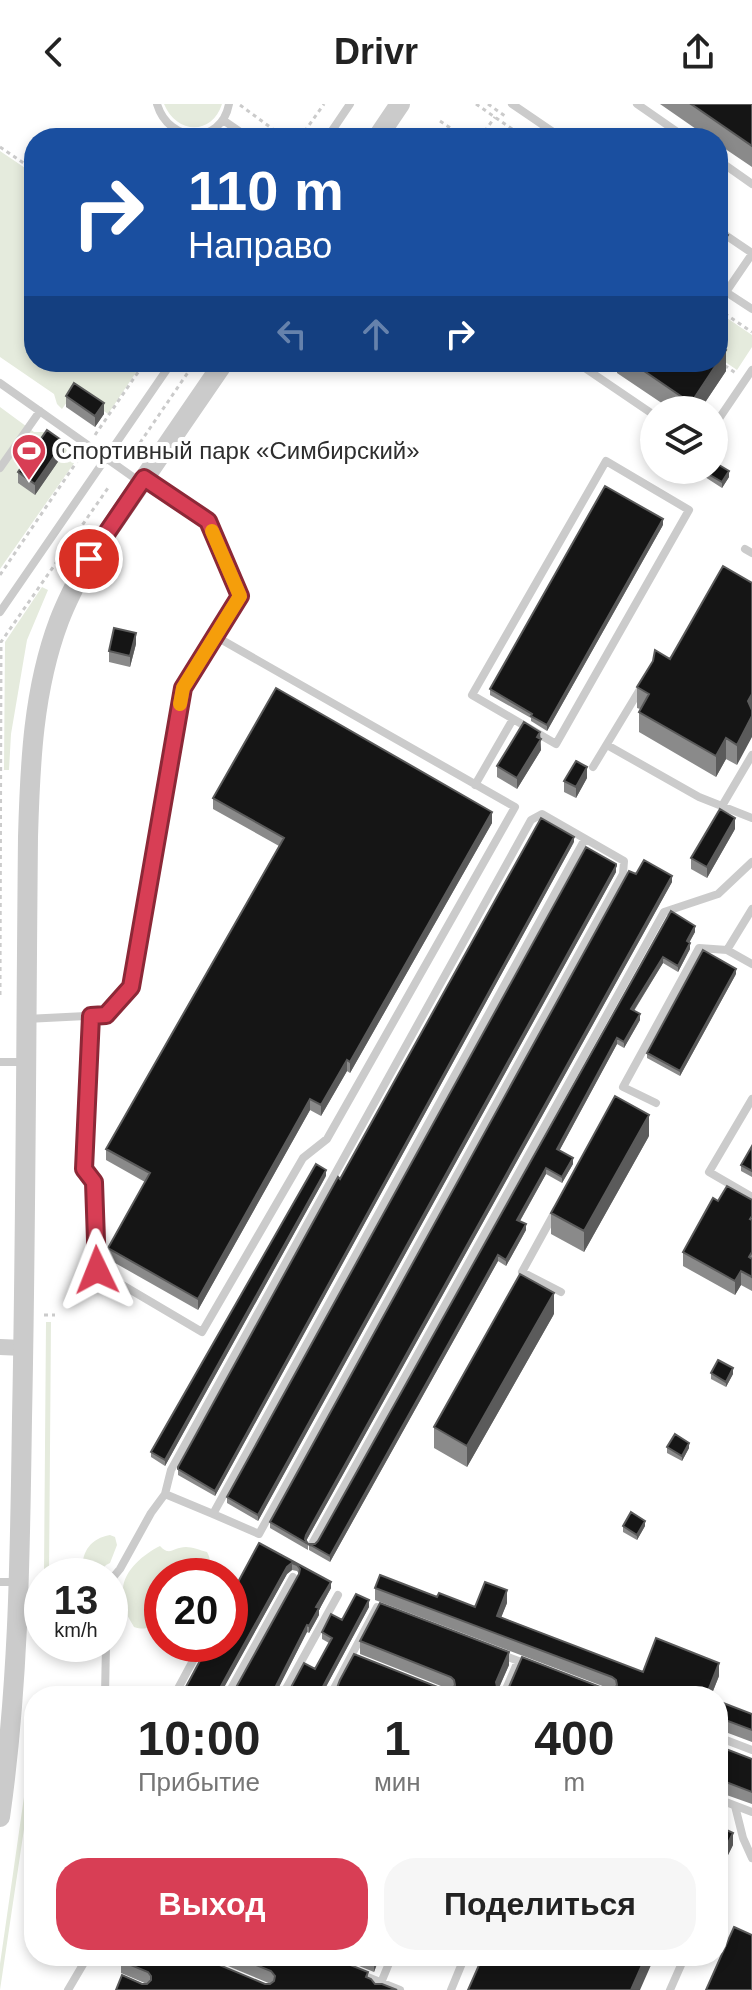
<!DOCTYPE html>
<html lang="ru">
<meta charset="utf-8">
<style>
:root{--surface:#fff;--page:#f6f6f6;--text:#222;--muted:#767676;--accent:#d83e55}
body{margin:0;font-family:Helvetica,sans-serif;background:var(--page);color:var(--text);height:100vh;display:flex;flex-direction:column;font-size:30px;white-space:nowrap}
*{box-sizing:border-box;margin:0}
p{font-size:26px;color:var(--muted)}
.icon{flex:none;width:44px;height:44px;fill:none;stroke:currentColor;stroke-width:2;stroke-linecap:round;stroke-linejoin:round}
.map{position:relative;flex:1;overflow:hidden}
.details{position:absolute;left:24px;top:1582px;width:704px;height:280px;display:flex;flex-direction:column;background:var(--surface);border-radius:32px;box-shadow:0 4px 12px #0003}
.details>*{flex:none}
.top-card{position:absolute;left:24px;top:24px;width:704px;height:244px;border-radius:32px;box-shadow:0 4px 12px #0003;background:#1a4fa0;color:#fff;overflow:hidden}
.fabs{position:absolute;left:640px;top:292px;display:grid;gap:16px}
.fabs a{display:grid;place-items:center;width:88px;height:88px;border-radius:50%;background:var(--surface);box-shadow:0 4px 12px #0003;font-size:40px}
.speed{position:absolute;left:24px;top:1454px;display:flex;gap:16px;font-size:40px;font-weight:700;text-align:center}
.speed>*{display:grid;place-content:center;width:104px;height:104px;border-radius:50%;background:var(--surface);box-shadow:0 4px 12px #0003;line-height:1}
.speed small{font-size:20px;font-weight:400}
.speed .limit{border:12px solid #d22;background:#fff;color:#111}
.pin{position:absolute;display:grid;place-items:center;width:68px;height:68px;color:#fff;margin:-34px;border:4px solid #fff;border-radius:50%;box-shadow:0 2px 8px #0007}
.me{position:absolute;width:88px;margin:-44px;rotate:358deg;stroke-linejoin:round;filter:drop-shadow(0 0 6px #0008)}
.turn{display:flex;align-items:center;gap:28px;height:168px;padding:0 32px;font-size:36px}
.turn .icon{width:104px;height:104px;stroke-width:2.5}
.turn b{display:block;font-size:56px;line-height:68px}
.lanes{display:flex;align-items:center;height:76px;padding:0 32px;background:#0003;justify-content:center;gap:40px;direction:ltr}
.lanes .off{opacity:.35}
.eta{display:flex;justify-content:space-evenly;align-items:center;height:136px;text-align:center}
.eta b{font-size:48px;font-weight:700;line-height:56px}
.button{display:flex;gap:16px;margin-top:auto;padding:16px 32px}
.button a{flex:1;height:92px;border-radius:32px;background:var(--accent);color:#fff;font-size:32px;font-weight:700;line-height:92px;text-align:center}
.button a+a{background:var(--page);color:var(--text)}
header{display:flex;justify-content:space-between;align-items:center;height:104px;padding:0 32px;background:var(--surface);font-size:36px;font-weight:700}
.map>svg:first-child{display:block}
</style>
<header><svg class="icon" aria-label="back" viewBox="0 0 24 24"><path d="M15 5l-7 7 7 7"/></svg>Drivr<svg class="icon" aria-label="share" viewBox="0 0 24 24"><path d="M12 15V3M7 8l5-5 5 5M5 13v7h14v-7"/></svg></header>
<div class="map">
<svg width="752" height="1886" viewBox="0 0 752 1886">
<rect width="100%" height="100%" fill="#fff"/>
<path fill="#e5ebdd" d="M164 0H222C212 32 176 30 164 0Z
M0 47 34 70V258H143L108 310 75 287 62 305 57 300 54 290 0 253Z
M718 208 752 231V243L737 266 718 253V230L726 219 718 214Z
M0 303 34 328H45L79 352 0 465Z
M42 483 48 486 27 536 11 630 9 666H4L5 538Z
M46 1218H51L49 1472H44V1468Z
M110 1431 115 1433 117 1441 110 1459 106 1461 97 1472H83C80 1451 88 1435 110 1431Z
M160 1442C170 1453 173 1443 186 1443 192 1443 200 1446 207 1448 212 1456 209 1463 207 1472H162V1494L157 1498C154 1513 155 1530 134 1523L123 1504C126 1495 122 1493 123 1485 124 1466 144 1450 160 1442Z
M34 1610V1658L0 1886V1860L24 1693Z"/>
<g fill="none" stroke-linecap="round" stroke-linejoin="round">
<path stroke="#cbcbcb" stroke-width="3" stroke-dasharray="4 4" stroke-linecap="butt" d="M476 0 525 34
M488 0 505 12
M240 1 285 34
M440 17 465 34
M148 34 154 25
M300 34 324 0
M480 34 495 13
M0 43 34 66
M718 205 752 228
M718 257 737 270
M95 331 145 258
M131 352 195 258
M0 471 82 350
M0 891 1 538 108 384
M44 1211H55"/>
<path stroke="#cbcbcb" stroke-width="8" d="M157 0C169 40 221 42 229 0
M512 0 562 34
M637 0 686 34
M223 16 249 34
M327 34 350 0
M718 56 752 80
M718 126 752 149
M752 150 726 188 752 205
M576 258 654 311
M0 279 140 378
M714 322 752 266
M606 357 689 406 556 640 472 591Z
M0 364 40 307
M745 445 752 449
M0 508 172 258
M607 641 699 693 752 714
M593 663 642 582
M475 681 513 615
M722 702 752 651
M727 846 752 860
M91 912 84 1065 94 1078 97 1166 202 1228 303 1054 327 1035 515 703 215 532
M26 915 106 911 131 883 183 584 240 492 208 417 145 375
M0 958H25
M752 995 709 1068 752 1093
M656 999 623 983 699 844 727 846 752 805
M556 1106 522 1168 561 1188
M165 1390 213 1410 585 735
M312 1440 664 808 718 790 752 758
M110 1477 120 1465 151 1409 165 1390 171 1366 531 716 542 710 624 757 623 770 259 1430 213 1410
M0 1478H18
M19 1507 42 1506
M500 1550 529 1561
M105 1592 106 1540
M174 1592 202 1540
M227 1592 293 1473
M282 1592 338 1491
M330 1592 377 1503 387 1507
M503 1592 518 1557
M718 1633 752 1646
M718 1695 752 1708
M735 1702 743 1734 752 1754
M360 1870 400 1886
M68 1886 88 1852
M378 1886 392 1852
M451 1886 465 1852
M670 1886 685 1852"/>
<path stroke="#cbcbcb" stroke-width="16" d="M0 1243 24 1244"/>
<path stroke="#cbcbcb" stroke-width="20" d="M377 34 400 0
M0 1713C19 1580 20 1447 22 1314 26 1120 26 927 28 733 30 661 33 586 59 517 67 496 78 475 89 455L224 258"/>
</g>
<path fill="#8a8a8a" d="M660 0H752V63L718 40V34H709Z
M718 241 726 267 700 306H672L617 269V258H718Z
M66 292 104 310 95 323 66 303Z
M64 349 35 391 18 379V368Z
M705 368 729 373 722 384 705 373Z
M663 421 547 627 531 617V614L490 591V585Z
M752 479 737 661 726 655 716 673 639 628V608L640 605 637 604V583Z
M136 540 130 563 109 558V547Z
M540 628 541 646 517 685 497 673V662Z
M587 674 576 694 564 688V677Z
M213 694 492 719 350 969 347 967 321 1012 310 1006 198 1206 108 1155V1144L145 1078 106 1056V1045L279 742 213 705Z
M735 725 707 774 691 765V754Z
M574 738 215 1392 178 1371V1365L340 1075Z
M616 760V768L258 1417 227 1399V1393Z
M636 770 672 778 306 1437 308 1440V1446L270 1424V1418Z
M671 807 695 828 689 838 690 845 678 868 663 859 634 907 640 916 624 944 617 940 559 1047 573 1060 562 1079 546 1070 520 1117 526 1126 506 1162 498 1157 330 1458 309 1446V1440H315L318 1437Z
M736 870 680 972 647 954V949Z
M649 1032 584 1148 551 1130V1109Z
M752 1042V1073L741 1067V1061Z
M326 1072 165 1362 151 1353V1348Z
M752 1096V1187L741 1181 735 1191 683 1162V1148L718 1097Z
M554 1210 467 1363 434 1344V1323Z
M711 1269 733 1270 726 1283 711 1275Z
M667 1343 689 1344 682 1357 667 1349Z
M623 1422H645L637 1436 623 1428Z
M259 1439 331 1478V1484L319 1506V1511L309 1529 307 1528 276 1588 279 1592H285L288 1589 304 1559 315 1565 329 1539 322 1535V1528L331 1510 342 1516 356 1490 369 1496V1503L321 1592H228L233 1589 299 1470 297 1467 292 1466 287 1470 221 1588 223 1591 227 1592H181L209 1540H230V1493Z
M375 1484 437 1493 475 1503 507 1499 501 1513 643 1568 719 1572 711 1592H334L451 1586 360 1550V1537L509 1561 499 1584 501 1586H613L375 1496Z
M718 1597 752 1610V1638L720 1626 718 1627Z
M718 1642 752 1655V1700L718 1688Z
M718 1722 733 1741 726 1755 718 1752Z
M123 1852H198L265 1880H271L204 1852H328L368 1868V1874L371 1875 375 1880H382L397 1886H116L122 1871 142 1880H147L121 1869V1857Z
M334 1852H380L374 1868Z"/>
<path fill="#5b5b5b" d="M728 131V151L718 165V145Z
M725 198V219L718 228V208Z
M726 246V267L700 306H691V299Z
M104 299V310L95 323V312Z
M64 338V349L35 391V380Z
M729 367V373L722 384V378Z
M663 415V421L547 627V621Z
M136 529V540L130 563V552Z
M752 590V610L748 597Z
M752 612V633L737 661V641Z
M540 628 541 646 517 685V674Z
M726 634V655L716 673V652Z
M587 663V674L576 694V683Z
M492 708V719L350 969V958Z
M735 714V725L707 774V763Z
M574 733V738L215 1392V1387Z
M616 762V768L258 1417V1411Z
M672 772V778L306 1437 305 1441 306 1431Z
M695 822V828L687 843V837Z
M690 839V845L678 868V862Z
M663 853V859L631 911V905Z
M736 865V870L680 972V967Z
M640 910V916L624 944V938Z
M617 934V940L557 1051V1045Z
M347 956V967L321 1012V1001Z
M310 995V1006L198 1206V1195Z
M649 1011V1032L584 1148V1127Z
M573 1054V1060L562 1079V1073Z
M546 1064V1070L517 1122V1116Z
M326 1066V1072L165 1362V1356Z
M526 1120V1126L506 1162V1156Z
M498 1151V1157L330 1458V1452Z
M741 1167V1181L735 1191V1177Z
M554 1189V1210L467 1363V1342Z
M733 1264V1270L726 1283V1278Z
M689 1339V1344L682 1357V1352Z
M645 1417V1422L637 1436V1431Z
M292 1459V1466L287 1470 221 1589V1582L287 1463Z
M331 1478V1484L319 1506V1511L309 1529V1522L316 1503Z
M507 1486V1499L497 1524V1512Z
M369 1496V1503L321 1592H318Z
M307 1521V1528L276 1589V1582Z
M509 1548V1561L496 1590V1578Z
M719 1559V1572L711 1592H706Z
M733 1729V1741L726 1755V1743Z
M375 1852H380L374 1868V1855Z
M646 1852H655L640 1886H631Z"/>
<path fill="#151515" stroke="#5b5b5b" stroke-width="2" d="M691 0H752V42Z
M718 124 728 131 718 145Z
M718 194 725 198 718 208Z
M718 241 726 246 691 299 631 258H718Z
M74 279 104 299 95 312 66 292Z
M47 326 64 338 35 380 18 368Z
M714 358 729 367 722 378 705 368 706 366H714Z
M605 382 663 415 547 621 531 612 532 610 490 585Z
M723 462 752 479V590L748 597 752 606V612L737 641 726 634 716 652 639 608 649 590 637 583 653 557 655 546 670 555Z
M114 524 136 529 130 552 109 547Z
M276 584 492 708 350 958 347 956 321 1001 310 995 198 1195 108 1144 150 1069 106 1045 284 734 213 694Z
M524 618 540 628 537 633 541 635 517 674 497 662Z
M576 657 587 663 576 683 564 677Z
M720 705 735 714 707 763 691 754Z
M541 714 574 733 215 1387 178 1365V1363L338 1073 340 1075Z
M586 743 616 760V762L258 1411 227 1393Z
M644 756 672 772 306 1431 305 1435 308 1440 270 1418 629 767 636 770Z
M671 807 695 822 687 837 690 839 678 862 663 853 631 905 640 910 624 938 617 934 557 1045 573 1054 562 1073 546 1064 517 1116 526 1120 506 1156 498 1151 330 1452 309 1440H315L318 1437Z
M703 846 736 865 680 967 647 949Z
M615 992 649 1011 584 1127 551 1109Z
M752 1042V1067L741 1061Z
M316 1060 326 1066 165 1356 151 1348Z
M727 1082 752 1096V1112L750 1115 752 1116V1148L749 1153 752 1155V1173L741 1167 735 1177 683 1148 713 1094 718 1097Z
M520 1170 554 1189 467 1342 434 1323Z
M718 1256 733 1264 726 1278 711 1269Z
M675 1330 689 1339 682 1352 667 1343Z
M631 1408 645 1417 637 1431 623 1422Z
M259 1439 331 1478 316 1503 319 1504 309 1522 307 1521 276 1582V1588L279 1592H285L288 1589 304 1559 315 1565 332 1534 322 1528 331 1510 342 1516 356 1490 369 1496 318 1592H228L233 1589 299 1470 300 1465 297 1461 292 1459 287 1463 221 1582 220 1586 223 1591 227 1592H181L209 1540H230V1493Z
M380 1471 437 1493 439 1489 475 1503 485 1478 507 1486 497 1512 643 1568 656 1534 719 1559 706 1592H655L646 1589 644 1592H334L340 1576 354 1550 445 1586 452 1585 455 1581 454 1576 451 1573 360 1537 380 1499 509 1548 496 1578 497 1583 501 1586H505L509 1583 522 1553 608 1586 614 1585 617 1581 616 1576 612 1573 375 1484Z
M718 1597 752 1610V1626L720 1614H718Z
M718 1642 752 1655V1688L718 1675Z
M718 1722 733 1729 726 1743 718 1739Z
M734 1823 752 1831V1886H706Z
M123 1852H198L265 1880H270L274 1877 275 1872 271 1867 234 1852H328L368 1868 366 1873 371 1875 375 1880H382L397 1886H116L122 1871 142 1880H147L151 1876V1872L148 1868 121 1857Z
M483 1852H646L631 1886H468Z"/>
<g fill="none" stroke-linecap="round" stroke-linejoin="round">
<defs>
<path id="route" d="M89 455 144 374 208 417 240 492 183 584 131 883 106 911 91 912 84 1065 94 1078 97 1166"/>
</defs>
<use href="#route" stroke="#8c2837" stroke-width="20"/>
<use href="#route" stroke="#d83e55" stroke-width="14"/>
<path stroke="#f59e0b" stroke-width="14" d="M180 600 183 584 240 492 212 427"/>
</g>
<defs>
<symbol id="stadium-pin" viewBox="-11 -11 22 30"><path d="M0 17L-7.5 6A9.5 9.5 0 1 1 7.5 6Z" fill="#d83e55" stroke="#fff"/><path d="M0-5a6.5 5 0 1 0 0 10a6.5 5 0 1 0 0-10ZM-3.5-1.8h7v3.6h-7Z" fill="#fff"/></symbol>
</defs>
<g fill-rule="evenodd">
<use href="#stadium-pin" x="9" y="327" width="40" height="54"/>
</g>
<g text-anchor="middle" stroke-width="8" stroke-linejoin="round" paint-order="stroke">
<g font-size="24" fill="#2e2e2e" stroke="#fff" text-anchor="start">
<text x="55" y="355">Спортивный парк «Симбирский»</text>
</g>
</g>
</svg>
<div class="fabs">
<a><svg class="icon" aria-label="layers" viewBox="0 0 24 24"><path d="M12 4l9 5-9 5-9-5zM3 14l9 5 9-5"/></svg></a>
</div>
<div class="speed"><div>13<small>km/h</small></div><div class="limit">20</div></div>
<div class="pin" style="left:89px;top:455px;background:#d93025"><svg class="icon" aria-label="arrive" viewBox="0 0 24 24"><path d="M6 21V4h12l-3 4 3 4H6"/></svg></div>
<svg class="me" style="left:97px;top:1166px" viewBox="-20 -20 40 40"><path d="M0-17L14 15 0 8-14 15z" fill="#d83e55" stroke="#fff" stroke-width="4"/></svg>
<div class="top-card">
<div class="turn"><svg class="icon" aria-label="right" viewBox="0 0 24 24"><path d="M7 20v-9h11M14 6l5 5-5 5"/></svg><div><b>110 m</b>Направо</div></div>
<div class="lanes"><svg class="icon off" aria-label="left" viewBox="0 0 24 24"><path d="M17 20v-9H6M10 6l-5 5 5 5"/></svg><svg class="icon off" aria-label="ahead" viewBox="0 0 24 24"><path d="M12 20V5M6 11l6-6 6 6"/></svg><svg class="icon" aria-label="right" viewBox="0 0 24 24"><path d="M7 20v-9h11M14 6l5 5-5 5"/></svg></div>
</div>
<section class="details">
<div class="eta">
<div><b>10:00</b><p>Прибытие</p></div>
<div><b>1</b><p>мин</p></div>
<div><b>400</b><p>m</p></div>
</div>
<div class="button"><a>Выход</a><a>Поделиться</a></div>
</section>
</div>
